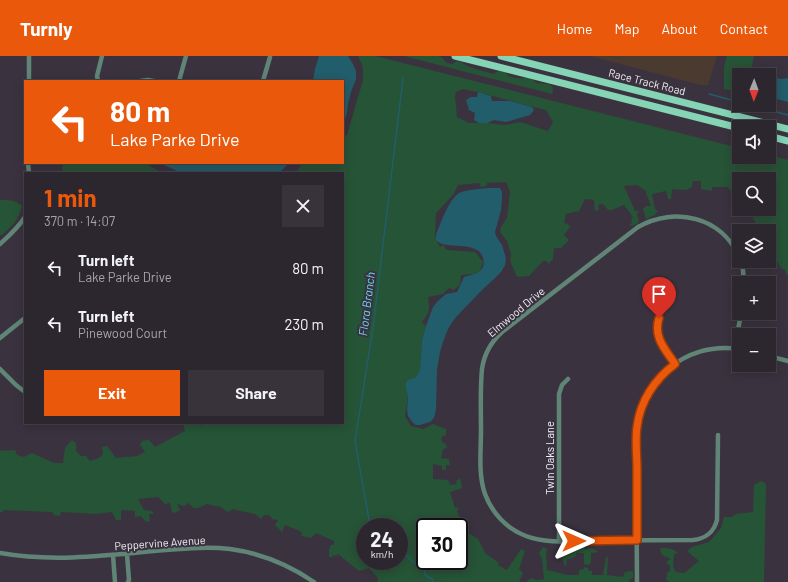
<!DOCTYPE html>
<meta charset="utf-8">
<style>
:root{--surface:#2c262f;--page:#38323b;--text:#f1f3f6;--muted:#a6a5aa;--line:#48434b;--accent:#ea580c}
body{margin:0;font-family:Barlow,sans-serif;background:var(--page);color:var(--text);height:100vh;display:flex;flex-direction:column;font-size:15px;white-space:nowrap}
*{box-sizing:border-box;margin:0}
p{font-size:13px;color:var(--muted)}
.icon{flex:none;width:22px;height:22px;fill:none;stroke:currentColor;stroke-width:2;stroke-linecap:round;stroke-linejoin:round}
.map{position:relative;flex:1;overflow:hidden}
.panel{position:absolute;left:24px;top:116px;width:320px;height:252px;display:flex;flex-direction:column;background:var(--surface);border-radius:0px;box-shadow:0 2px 10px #0003,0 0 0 1px var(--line)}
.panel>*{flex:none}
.hud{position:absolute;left:24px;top:24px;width:320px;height:84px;border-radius:0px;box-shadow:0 2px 10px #0003,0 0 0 1px var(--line);background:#ea580c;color:#fff;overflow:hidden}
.needle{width:26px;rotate:181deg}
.tools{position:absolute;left:732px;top:12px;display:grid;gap:8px}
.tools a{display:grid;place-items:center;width:44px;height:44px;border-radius:0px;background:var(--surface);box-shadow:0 2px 10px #0003,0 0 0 1px var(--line);font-size:20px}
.speed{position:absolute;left:356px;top:462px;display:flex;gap:8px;font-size:20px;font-weight:700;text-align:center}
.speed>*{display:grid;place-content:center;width:52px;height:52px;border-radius:50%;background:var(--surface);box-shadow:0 2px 10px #0003,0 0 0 1px var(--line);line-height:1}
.speed small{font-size:10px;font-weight:400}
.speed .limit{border:2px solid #111;border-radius:6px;background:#fff;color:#111}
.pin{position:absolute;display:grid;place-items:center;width:34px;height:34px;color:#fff;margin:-41px -17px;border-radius:50% 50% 50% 0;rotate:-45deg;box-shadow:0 0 4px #0007}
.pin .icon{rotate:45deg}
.me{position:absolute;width:44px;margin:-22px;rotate:90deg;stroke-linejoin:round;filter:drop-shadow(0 0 3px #0008)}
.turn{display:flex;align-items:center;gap:14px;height:84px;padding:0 20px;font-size:18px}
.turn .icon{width:52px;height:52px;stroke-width:2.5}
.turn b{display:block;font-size:28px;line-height:34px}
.round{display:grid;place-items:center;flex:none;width:42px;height:42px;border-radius:0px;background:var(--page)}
.head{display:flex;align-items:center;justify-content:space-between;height:68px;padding:0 20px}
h1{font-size:24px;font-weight:700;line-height:30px;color:var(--accent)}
.primary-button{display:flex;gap:8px;margin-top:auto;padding:8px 20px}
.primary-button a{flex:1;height:46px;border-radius:0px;background:var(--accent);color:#fff;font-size:16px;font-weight:700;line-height:46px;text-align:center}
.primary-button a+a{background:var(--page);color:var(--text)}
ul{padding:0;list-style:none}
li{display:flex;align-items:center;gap:12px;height:56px;padding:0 20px}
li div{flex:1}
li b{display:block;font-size:15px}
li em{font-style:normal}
header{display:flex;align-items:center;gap:24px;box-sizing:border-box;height:56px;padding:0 20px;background:var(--accent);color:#fff}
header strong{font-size:19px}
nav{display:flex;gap:22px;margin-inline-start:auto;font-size:14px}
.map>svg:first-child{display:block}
</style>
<header>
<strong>Turnly</strong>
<nav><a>Home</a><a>Map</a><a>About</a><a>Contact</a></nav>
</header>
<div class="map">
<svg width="788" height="526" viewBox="0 0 788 526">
<rect width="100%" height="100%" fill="#3a333f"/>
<path fill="#4a3a2f" d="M590 0H717L708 29H700Z"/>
<path fill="#265436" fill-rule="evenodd" d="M358 0H375L739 92V101H769V99L788 104V220L785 214 781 212 769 190V175H760L752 160 753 153H769V123H739V137H732L728 131H712V135L701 133V125H693L692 131 686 134 672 133 671 143H668L666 135 652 138 655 153 658 155 655 159 646 163 643 153 646 150H651L646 137V135L637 129 624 130 635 155H639L637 159 639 165 637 168 631 170 630 168 632 167 631 163 633 161 624 149 612 154H608L603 148 598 149 599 154 595 155 594 144 585 143 579 155 566 158 564 167 568 168 570 171 564 179 569 184 561 192H554L553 203 548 208 547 205H543L529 220 517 221 510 205 511 198 507 185 500 176 501 171 507 162 510 136 506 126 487 127 486 130 481 131 479 127 458 129 453 139 436 157 435 180 436 184 440 191 443 189 447 194 475 196 483 206 480 215 474 218 461 219 460 228 454 234 449 232 443 238 428 241C430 255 430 255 422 266L426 270 422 284 420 314 415 322 411 324 406 333 408 341 405 360 411 370 423 373 433 368 446 373V379L441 381 442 386 446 388 447 392 443 393 441 402 449 403 450 409H446V414H442V410L433 408V423L448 424 450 429 457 428 456 425 460 422 462 432 450 436 455 452 459 451 457 455 460 462 452 469V471H425V505H459V473L463 478 467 476 478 483 485 497 499 507 498 509 507 514 521 493 525 495 519 513 523 517 519 526H377L378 522 369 512 359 515 338 498 336 500 334 499 332 501H329V494L331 489H334V485L316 477 311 482 301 480 302 476 285 469 282 476 275 469 278 464 272 463 269 459H264L261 463 255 458 232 453 229 456 226 455 221 451 207 448 198 452H193L189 447 184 450 177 448 180 454 175 457 172 456 170 447 165 448 158 441 138 443 144 454 152 455 154 458H149L150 465 146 466 141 460 135 461V455L121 454V464H116L112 456 96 458 61 456 60 460 54 459 52 456 4 454 2 456H0V395L15 394 17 399 24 401 32 397 54 407H63L65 392 72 384 76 387V395L81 400H86L90 405 99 402 103 398 102 391 107 390 116 402 137 400 145 396 140 389 142 385 149 384 155 391 185 375 183 367H197L200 370 207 367H343V117H295L303 107H343V80L347 79 363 24V11ZM463 33C491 38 518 48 546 54L553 66 548 75 520 66 505 69 487 67H469L457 61 455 41 456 36ZM365 471H399V505H365Z
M404 0H439L441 1 447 7 452 8 457 5 463 7 467 10 493 18 499 15 505 16 508 20C512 21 518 23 522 22 528 22 532 21 536 27L548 28 552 30 553 35 552 38Z
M727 0H754L750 19H739V36L724 33V11Z
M63 107H144L163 117H59L62 115Z
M0 144C8 144 16 144 22 150 18 165 13 169 2 179H0Z
M761 425 766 428 764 526H670L666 524 667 517 670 515V510L667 508V505L671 503 662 499 660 492C668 492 672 492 678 497L674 498 673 511 676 516 684 517 699 505 687 495 692 491 709 486 721 472 724 461H732L736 458 753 456 754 429Z
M568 489 570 493H576L578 490H584L585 494 590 492 596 494 598 496 591 497V506L589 509 584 508V497H577L576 500 570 503H567L566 510H565L562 501H560L559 499 563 493V491Z
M543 491 547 493 546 497 547 514 568 519H579V514L584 513V511L588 512 589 515H592V519H603L606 501H608L607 519 623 521 625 516 633 515V522L629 524 630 526H526L531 522 537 524 544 523 542 503 539 497Z"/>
<path fill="#225d6b" d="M319 0H348L353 8 356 15V23L351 36 348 48 347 57 343 69V25H313L315 13Z
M769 20 781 23 788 22V46L769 41Z
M478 36 491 40 492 45H510L532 51 534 54 530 59 506 66 494 64 487 67H479L474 64 475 57 469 54 466 44 471 41H477Z
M160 107H289L279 117H181Z
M489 132H500L502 136V143L501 154 495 176 496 180 502 189 505 199 506 203 505 209 501 216 494 223 483 233 456 261 449 271 444 283 440 296 437 314 436 352 435 359 433 363 430 366 420 369H416L413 367 408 360 407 354 408 341 406 333V327L408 324 415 322 420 314 422 284 426 270 433 251 437 246 446 238 457 236 464 221C470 219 477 218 481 214 484 211 484 207 483 202 479 184 446 194 437 185 436 184 435 182 436 180 436 177 438 174 439 171 443 161 450 143 459 137 468 133 480 133 489 132Z"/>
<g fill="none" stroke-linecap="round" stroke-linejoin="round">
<path stroke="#225d6b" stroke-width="1.5" d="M709 38 739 46
M751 49 788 59
M377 471 369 464 355 385 373 272 403 22
M399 492 413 506 424 510 425 519 432 523 433 526"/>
<path stroke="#608576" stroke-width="4.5" d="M29 25V0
M98 25 97 20 102 0
M140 25 148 24 154 25
M179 25 186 0
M263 25 270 1
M28 107 29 117
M0 188C10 179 18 172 25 161
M741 205 743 214 744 227
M659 262C653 281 665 293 675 308
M0 282 25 262
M735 292 741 257
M769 300 788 305
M0 313 16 329 25 336
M718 379 717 464C714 476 705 483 693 484 660 484 628 484 595 485 574 485 546 488 526 480 507 473 492 457 485 438 478 418 481 395 481 374 481 354 480 333 482 313 484 299 491 286 502 276L638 171C675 150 722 161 739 201
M559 485V338L562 329 568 323
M0 497C51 506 103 500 154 495 180 493 205 490 230 493 260 497 289 509 314 526
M127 498 129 524 128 526
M113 499 115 526
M637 526 636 381C640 326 683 285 739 293"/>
<path stroke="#84d4b5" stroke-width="7" d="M455 0 739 72
M501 0 788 73
M769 80 788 85"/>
</g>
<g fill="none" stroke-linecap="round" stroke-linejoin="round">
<defs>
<path id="route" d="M574 485 637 484C637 461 637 437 637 414 637 400 635 385 637 371 640 345 655 323 675 308 665 293 653 281 659 262"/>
</defs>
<use href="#route" stroke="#983908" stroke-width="10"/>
<use href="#route" stroke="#ea580c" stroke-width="7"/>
</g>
<g text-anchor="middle" stroke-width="4" stroke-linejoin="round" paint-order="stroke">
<g font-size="11" fill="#f2eef6" stroke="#3a333f">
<text transform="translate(647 26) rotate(14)" y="4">Race Track Road</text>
<text transform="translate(516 256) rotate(-40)" y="4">Elmwood Drive</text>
<text transform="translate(550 402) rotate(-90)" y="4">Twin Oaks Lane</text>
<text transform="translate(160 487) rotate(-4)" y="4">Peppervine Avenue</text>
</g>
<g font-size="12" font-style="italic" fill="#69d9f6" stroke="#3a333f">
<text transform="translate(367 248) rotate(-83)" y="4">Flora Branch</text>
</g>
</g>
</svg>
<div class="tools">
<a><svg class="needle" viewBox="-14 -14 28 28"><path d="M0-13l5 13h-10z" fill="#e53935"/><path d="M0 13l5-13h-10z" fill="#a6a5aa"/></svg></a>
<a><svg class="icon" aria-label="sound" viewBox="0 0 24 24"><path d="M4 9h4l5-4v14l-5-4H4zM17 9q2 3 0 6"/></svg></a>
<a><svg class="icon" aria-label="search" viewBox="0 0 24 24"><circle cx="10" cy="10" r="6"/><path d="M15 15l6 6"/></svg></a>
<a><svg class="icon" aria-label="layers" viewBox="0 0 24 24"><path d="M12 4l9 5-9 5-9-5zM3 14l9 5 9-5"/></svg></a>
<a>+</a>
<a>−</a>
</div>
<div class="speed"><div>24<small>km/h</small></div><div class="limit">30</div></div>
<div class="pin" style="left:659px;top:262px;background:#d93025"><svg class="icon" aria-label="arrive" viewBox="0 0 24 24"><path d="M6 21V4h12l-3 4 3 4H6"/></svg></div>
<svg class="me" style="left:574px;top:485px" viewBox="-20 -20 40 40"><path d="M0-17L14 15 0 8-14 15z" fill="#ea580c" stroke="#fff" stroke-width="4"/></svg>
<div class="hud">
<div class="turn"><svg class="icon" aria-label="left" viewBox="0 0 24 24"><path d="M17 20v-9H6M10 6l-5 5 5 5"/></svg><div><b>80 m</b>Lake Parke Drive</div></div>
</div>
<section class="panel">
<div class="head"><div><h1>1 min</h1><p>370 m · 14:07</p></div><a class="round"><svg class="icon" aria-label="close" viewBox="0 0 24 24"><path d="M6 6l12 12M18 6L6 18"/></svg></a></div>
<ul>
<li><svg class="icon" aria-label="left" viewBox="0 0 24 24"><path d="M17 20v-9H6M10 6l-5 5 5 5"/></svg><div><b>Turn left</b><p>Lake Parke Drive</p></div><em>80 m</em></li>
<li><svg class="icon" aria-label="left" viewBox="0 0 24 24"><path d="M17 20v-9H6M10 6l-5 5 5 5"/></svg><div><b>Turn left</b><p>Pinewood Court</p></div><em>230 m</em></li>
</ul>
<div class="primary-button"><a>Exit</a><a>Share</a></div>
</section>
</div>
